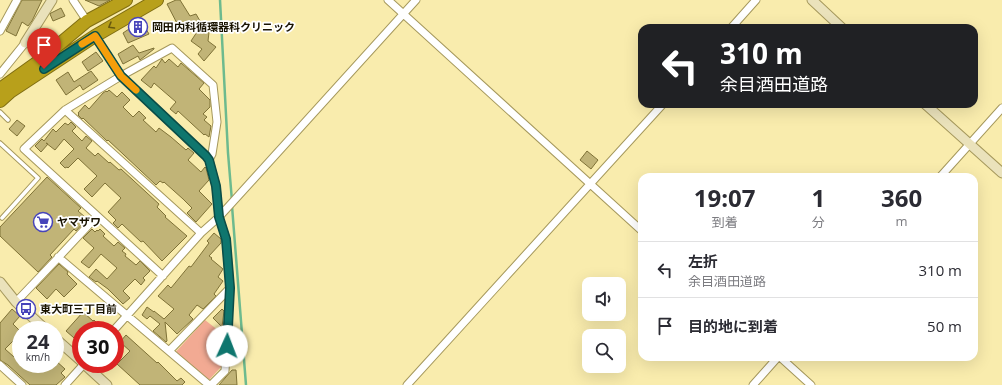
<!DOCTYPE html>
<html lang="ja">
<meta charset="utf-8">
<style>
:root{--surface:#fff;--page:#f7f7f7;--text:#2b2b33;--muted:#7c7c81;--line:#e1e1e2}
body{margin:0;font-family:"Open Sans","Noto Sans JP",sans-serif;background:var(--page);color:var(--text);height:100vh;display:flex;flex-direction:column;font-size:15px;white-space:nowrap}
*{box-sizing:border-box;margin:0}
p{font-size:13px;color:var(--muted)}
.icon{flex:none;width:22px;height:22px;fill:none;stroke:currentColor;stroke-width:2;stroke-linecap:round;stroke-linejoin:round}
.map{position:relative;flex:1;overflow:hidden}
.details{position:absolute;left:638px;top:173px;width:340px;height:188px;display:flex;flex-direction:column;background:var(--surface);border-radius:12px;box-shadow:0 4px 16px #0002}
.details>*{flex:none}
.top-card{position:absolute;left:638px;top:24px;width:340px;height:84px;border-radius:12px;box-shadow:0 4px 16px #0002;background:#202124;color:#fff;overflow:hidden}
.buttons{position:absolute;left:582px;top:277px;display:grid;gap:8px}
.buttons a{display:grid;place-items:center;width:44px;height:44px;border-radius:8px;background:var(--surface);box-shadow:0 4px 16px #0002;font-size:20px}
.speed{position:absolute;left:12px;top:321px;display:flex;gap:8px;font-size:20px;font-weight:700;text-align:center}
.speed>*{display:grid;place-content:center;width:52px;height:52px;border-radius:50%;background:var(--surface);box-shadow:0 4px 16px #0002;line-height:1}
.speed small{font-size:10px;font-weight:400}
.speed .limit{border:6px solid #d22;background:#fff;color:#111}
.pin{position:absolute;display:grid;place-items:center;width:34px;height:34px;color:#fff;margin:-41px -17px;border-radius:50% 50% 50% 0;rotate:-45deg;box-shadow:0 0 4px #0007}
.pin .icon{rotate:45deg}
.me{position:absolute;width:44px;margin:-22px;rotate:2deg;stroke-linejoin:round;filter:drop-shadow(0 0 3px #0008)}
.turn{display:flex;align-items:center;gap:14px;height:84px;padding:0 16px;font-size:18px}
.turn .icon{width:52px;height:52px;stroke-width:2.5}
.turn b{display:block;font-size:28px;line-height:34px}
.eta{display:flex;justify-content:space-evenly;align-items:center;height:68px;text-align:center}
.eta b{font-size:24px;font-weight:700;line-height:28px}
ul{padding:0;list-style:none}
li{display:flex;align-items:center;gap:12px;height:56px;padding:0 16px;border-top:1px solid var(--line)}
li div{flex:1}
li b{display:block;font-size:15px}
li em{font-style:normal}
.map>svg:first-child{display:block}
</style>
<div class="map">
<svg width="1002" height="385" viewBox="0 0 1002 385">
<rect width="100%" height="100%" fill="#f9ecad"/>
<path fill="#f2aa93" d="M205 320 219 331 222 362 221 367 208 381 172 356Z"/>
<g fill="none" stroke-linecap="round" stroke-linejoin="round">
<path stroke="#6dba8e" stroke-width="2.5" d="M220 0 228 153 232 201
M232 206 246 385"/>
</g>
<path fill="#c1b477" stroke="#7f7237" d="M22 0H42L32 21 28 26 22 22 16 36 6 31Z
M85 0H110L99 6Z
M176 0H180L190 16 196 14 200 21 181 31 167 4Z
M61 8 65 16 53 21 50 14 51 13Z
M141 21 149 34 128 43 123 33Z
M201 26 209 32 208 41 216 47 204 61 198 54 202 49 191 41Z
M133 45 139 53 154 48V49L140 60 138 56 123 64 118 54Z
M96 52 103 61 88 71 82 62Z
M162 59 165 63 169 59 178 67 181 63 204 83 199 89 210 100V107L203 114 207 117 204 120 211 126 209 137 205 134 204 135 178 111 176 114 170 109 176 102 154 83 151 88 141 80 154 66 156 68Z
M91 71 98 80 83 90 80 85 66 95 56 80 68 72 74 82Z
M109 90 117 97 122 92 130 100 123 107 133 117 139 111 146 118 143 120 156 132 159 128 171 137 186 150 188 148 194 153 188 160 201 172 205 167 206 168 209 180 199 191 212 204 196 222 187 213 192 208 183 199 164 182 163 183 160 181 156 185 108 140 107 141 83 118 82 119 78 115 79 114 78 113 85 105 89 109 103 93 106 91 107 92Z
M17 120 25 126 17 136 9 129Z
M71 122 76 127 72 131 82 141 86 136 92 141 86 148 95 156 98 153 109 163 110 162 119 170 121 169 159 204 157 207 166 216 165 217 187 236 162 261 143 241 141 242 122 224 118 228 113 223 116 220 108 212 121 198 105 183 92 197 84 189 97 176 78 158 68 168 67 167 65 168 60 163 74 149 64 139 55 150 46 143 48 144 41 152 35 146 42 139 44 141 53 129 56 132 65 123 68 125Z
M587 151 598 160 591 169 580 160Z
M47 177 81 208 78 211 85 217 82 220 84 222 76 231 74 229 50 255 52 257 38 272 0 236V227Z
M92 229 95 232 97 230 98 231 100 229 105 234 103 236 114 246 118 242 125 248 122 251 126 254 125 256 136 265 140 261 150 271 143 278 145 280 141 285 135 279 123 291 130 298 123 304 108 289 97 281 96 282 89 277 96 269 107 279 117 268 101 254 89 268 81 262 94 248 83 238Z
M214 233 221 239V243L209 256 212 258 211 259 223 269 218 277 223 281 214 294 216 296 203 309 197 305 189 315 193 319 177 334 165 322 167 341 166 342 153 331 160 324 150 316 147 319 142 315 147 307 154 312V311L164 319 174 309 158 296 168 285 171 288 189 266 191 267 209 243 207 241Z
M59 264 68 272 67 274 77 284 64 297 56 289 47 299 36 288Z
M12 309 20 316 13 324 21 332V346L14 340 5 349 14 357 21 349V364H27L33 370 36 367 38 370 43 364H55V360L65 369 61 373 65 377 56 385H30L8 365 0 360V323Z
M222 309 224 311 222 327 213 318Z
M83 312 93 321 94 320 104 330H81V344L66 331Z
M126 335 157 363 158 362 177 381 181 378 185 382 182 385H140L117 364 130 351 120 342Z
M232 370H236L237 385H219Z"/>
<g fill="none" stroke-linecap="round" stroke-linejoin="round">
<defs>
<path id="lane" d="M0 112 8 120
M0 143 38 178 2 218"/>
<path id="street" d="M73 0 87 21
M388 0 642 231
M731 28 756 0
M0 31 17 0
M95 36 121 76 206 156 209 160 216 186 219 217 226 239 230 288 225 371 211 385
M0 74 25 43
M65 110 201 233
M940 177 1002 108
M58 257 209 385
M163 276 24 149 65 110 121 76 172 48 213 85 217 122 212 154 209 160
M16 302 56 260 97 216
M114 330 201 233 219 217 416 0
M169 351 230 288
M780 357 811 385
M0 365 22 385
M65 385 84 364
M407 385 663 104
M753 385 778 357"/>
<path id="secondary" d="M812 0 842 28
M25 43 52 0
M925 104 1002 173
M0 282 16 302 46 330
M55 338 81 361
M84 364 107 385"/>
<path id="highway" d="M0 89 38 62 87 21 126 0
M0 101 10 92 95 36 157 0"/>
</defs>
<use href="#lane" stroke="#a5985c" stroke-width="5.5"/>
<use href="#street" stroke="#a5985c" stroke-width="9"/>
<use href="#secondary" stroke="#a5985c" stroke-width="11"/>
<use href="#highway" stroke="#806e12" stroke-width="14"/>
<use href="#lane" stroke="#fff" stroke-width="3.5"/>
<use href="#street" stroke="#fff" stroke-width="7"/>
<use href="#secondary" stroke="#eae2bb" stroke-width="9"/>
<use href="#highway" stroke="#b8a01b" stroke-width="12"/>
</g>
<defs><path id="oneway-chevron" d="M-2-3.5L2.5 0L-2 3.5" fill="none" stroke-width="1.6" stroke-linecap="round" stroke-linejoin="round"/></defs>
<use stroke="#68590e" href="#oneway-chevron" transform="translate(111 26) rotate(150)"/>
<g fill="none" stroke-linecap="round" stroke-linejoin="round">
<defs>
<path id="route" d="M44 69 95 36 121 76 206 156 209 160 216 186 219 217 226 239 230 288 227 346"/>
</defs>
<use href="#route" stroke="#0a4d48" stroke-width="10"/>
<use href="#route" stroke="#0f766e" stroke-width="7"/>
<path stroke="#f59e0b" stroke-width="7" d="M82 44 95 36 121 76 136 90"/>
</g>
<defs>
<symbol id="building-ring" viewBox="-11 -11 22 22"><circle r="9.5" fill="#fff" stroke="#4744ba" stroke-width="1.5"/><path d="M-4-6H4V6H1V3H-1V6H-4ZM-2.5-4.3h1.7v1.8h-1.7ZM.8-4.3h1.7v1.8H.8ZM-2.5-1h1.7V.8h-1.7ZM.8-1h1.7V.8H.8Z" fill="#4744ba"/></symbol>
<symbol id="supermarket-ring" viewBox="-11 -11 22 22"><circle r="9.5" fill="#fff" stroke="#4744ba" stroke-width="1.5"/><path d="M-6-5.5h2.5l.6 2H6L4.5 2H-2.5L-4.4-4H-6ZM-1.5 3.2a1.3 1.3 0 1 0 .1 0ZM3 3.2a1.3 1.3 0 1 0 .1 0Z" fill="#4744ba"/></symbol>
<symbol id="bus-ring" viewBox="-11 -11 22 22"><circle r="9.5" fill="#fff" stroke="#4744ba" stroke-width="1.5"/><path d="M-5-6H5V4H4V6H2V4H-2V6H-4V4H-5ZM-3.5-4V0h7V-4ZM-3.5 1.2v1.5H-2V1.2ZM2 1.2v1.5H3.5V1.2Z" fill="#4744ba"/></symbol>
</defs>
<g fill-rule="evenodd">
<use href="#building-ring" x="127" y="16" width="22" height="22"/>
<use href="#supermarket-ring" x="32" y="211" width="22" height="22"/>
<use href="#bus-ring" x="15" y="298" width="22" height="22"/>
</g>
<g text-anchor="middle" stroke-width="3.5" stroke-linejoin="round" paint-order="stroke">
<g font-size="11" font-weight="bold" fill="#181200" stroke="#fff" text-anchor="start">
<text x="152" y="31">岡田内科循環器科クリニック</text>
<text x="57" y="226">ヤマザワ</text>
<text x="40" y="313">東大町三丁目前</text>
</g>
</g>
</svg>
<div class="buttons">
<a><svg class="icon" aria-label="sound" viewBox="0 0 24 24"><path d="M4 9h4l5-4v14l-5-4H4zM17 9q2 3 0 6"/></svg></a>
<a><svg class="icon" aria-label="search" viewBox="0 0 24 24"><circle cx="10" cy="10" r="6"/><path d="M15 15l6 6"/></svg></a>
</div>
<div class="speed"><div>24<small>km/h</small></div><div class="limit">30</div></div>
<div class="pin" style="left:44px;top:69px;background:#d93025"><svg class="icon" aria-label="arrive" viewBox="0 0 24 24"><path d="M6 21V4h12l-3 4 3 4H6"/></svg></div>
<svg class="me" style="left:227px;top:346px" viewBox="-20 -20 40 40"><circle r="19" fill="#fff"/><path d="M0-13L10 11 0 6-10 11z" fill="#0f766e"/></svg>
<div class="top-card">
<div class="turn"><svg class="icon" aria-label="left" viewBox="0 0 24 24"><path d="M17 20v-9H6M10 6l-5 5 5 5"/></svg><div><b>310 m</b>余目酒田道路</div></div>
</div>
<section class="details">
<div class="eta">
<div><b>19:07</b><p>到着</p></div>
<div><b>1</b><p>分</p></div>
<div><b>360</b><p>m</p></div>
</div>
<ul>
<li><svg class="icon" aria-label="left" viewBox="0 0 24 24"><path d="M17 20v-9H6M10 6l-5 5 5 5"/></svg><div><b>左折</b><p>余目酒田道路</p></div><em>310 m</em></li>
<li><svg class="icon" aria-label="arrive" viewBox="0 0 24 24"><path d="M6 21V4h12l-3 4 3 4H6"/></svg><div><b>目的地に到着</b></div><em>50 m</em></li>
</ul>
</section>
</div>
